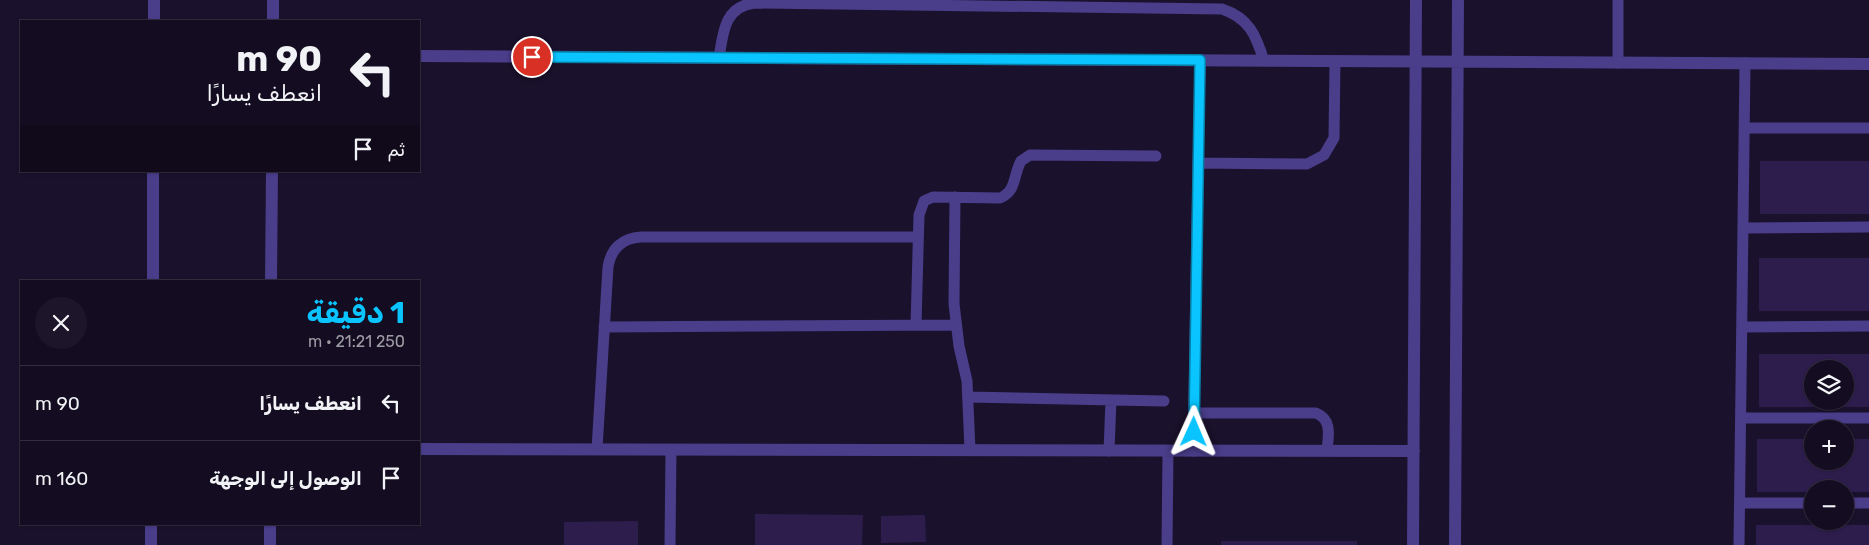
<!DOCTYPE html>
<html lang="ar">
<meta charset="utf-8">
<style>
:root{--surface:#140d21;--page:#1d162a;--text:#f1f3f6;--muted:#9d9ca5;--line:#332d3f;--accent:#09c4ff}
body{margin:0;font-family:Rubik,Vazirmatn,sans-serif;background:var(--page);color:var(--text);direction:rtl;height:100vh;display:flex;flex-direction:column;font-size:19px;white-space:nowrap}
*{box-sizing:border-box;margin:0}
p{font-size:16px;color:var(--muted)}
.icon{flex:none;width:28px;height:28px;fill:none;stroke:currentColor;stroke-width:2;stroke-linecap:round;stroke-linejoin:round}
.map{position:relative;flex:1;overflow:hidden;direction:ltr}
.sheet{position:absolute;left:20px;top:280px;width:400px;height:245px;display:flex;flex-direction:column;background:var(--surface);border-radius:0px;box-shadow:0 1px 4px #0004,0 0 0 1px var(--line);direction:rtl}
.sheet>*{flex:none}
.banner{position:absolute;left:20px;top:20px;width:400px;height:152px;border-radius:0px;box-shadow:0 1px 4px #0004,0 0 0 1px var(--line);direction:rtl;background:#140d21;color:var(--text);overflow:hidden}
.tools{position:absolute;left:1804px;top:360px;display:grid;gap:10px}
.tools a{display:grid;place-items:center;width:50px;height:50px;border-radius:50%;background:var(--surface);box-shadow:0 1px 4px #0004,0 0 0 1px var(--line);font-size:25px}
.pin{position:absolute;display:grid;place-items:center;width:42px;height:42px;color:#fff;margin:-21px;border:2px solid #fff;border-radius:50%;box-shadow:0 1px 5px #0007}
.me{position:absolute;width:55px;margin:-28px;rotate:1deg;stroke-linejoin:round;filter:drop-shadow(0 0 4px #0008)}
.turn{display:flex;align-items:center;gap:18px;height:105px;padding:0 15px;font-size:22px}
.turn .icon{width:65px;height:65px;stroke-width:2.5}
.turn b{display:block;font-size:35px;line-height:42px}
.then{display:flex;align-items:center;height:48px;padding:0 15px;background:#0003;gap:10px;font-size:19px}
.round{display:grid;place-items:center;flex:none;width:52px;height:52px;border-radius:26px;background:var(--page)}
.head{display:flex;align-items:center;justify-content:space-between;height:85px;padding:0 15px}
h1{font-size:30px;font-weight:700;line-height:38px;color:var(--accent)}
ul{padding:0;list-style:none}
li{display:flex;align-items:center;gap:15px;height:75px;padding:0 15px;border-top:1px solid var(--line)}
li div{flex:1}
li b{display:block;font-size:19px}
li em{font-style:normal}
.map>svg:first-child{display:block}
</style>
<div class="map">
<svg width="1869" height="545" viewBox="0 0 1869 545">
<rect width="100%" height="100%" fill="#1a112c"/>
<path fill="#2d1d4d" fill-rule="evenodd" d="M1760 161H1869V214H1760Z
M1759 258H1869V311H1759Z
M1759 354H1869V407H1759ZM1812 369H1845V401H1812Z
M1757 439H1812V461H1845V439H1869V492H1845V489H1812V492H1757Z
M755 514 863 515 862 545H755Z
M925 515 926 542 881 543V516Z
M638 521V545H564V522Z
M1756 525H1869V545H1756Z
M1221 541H1357V545H1221Z"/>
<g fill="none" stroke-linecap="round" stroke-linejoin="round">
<path stroke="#4a3d8a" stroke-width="11" d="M719 58C723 33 724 7 754 3L1222 9C1249 18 1256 35 1264 61
M1618 63V0
M1744 128H1869
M1198 163 1307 164 1324 155 1334 138 1335 61
M955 197 954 304 959 346 967 381 970 450
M1743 228 1869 227
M916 325 919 215 924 201 933 197 1000 198C1017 191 1013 175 1021 161L1030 155 1156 156
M604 327 955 325
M1742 327 1869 326
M968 397 1164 401
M1194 413H1316C1333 420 1328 437 1327 451
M1741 418H1869
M597 449 608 267C611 249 622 238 641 237H918
M1109 451 1111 400
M1193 451 1200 60
M1740 503H1812
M1845 503H1869
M670 545 671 450
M1167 545 1168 451
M1739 545 1745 63"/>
<path stroke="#4a3d8a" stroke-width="12" d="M154 21V0
M273 21V0
M419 56 1869 64
M153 281V171
M271 281 272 171
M419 449 1414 451
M151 545V524
M270 545V524
M1413 545 1416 0
M1455 545 1458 0"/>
</g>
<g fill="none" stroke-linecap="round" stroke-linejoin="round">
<defs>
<path id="route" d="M532 57 1200 60 1194 432"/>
</defs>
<use href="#route" stroke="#067fa6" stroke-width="12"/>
<use href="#route" stroke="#09c4ff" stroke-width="9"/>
</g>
</svg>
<div class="tools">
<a><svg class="icon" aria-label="layers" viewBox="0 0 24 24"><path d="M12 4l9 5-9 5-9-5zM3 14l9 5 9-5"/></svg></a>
<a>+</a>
<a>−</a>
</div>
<div class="pin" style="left:532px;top:57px;background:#d93025"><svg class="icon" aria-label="arrive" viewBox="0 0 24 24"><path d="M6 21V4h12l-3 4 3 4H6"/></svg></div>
<svg class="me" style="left:1194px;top:432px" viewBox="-20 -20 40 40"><path d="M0-17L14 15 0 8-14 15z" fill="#09c4ff" stroke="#fff" stroke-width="4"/></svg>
<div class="banner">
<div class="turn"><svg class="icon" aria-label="left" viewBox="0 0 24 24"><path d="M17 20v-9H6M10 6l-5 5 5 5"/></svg><div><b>90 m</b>انعطف يسارًا</div></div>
<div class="then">ثم<svg class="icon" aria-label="arrive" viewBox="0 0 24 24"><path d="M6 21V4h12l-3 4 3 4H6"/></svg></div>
</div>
<section class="sheet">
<div class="head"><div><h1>1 دقيقة</h1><p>250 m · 21:21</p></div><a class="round"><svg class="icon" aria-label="close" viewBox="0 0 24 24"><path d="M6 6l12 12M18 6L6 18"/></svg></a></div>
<ul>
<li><svg class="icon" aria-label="left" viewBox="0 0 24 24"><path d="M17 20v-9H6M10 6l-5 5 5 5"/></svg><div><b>انعطف يسارًا</b></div><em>90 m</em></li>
<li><svg class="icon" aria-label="arrive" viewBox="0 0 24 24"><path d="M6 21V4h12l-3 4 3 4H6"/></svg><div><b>الوصول إلى الوجهة</b></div><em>160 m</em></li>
</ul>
</section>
</div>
